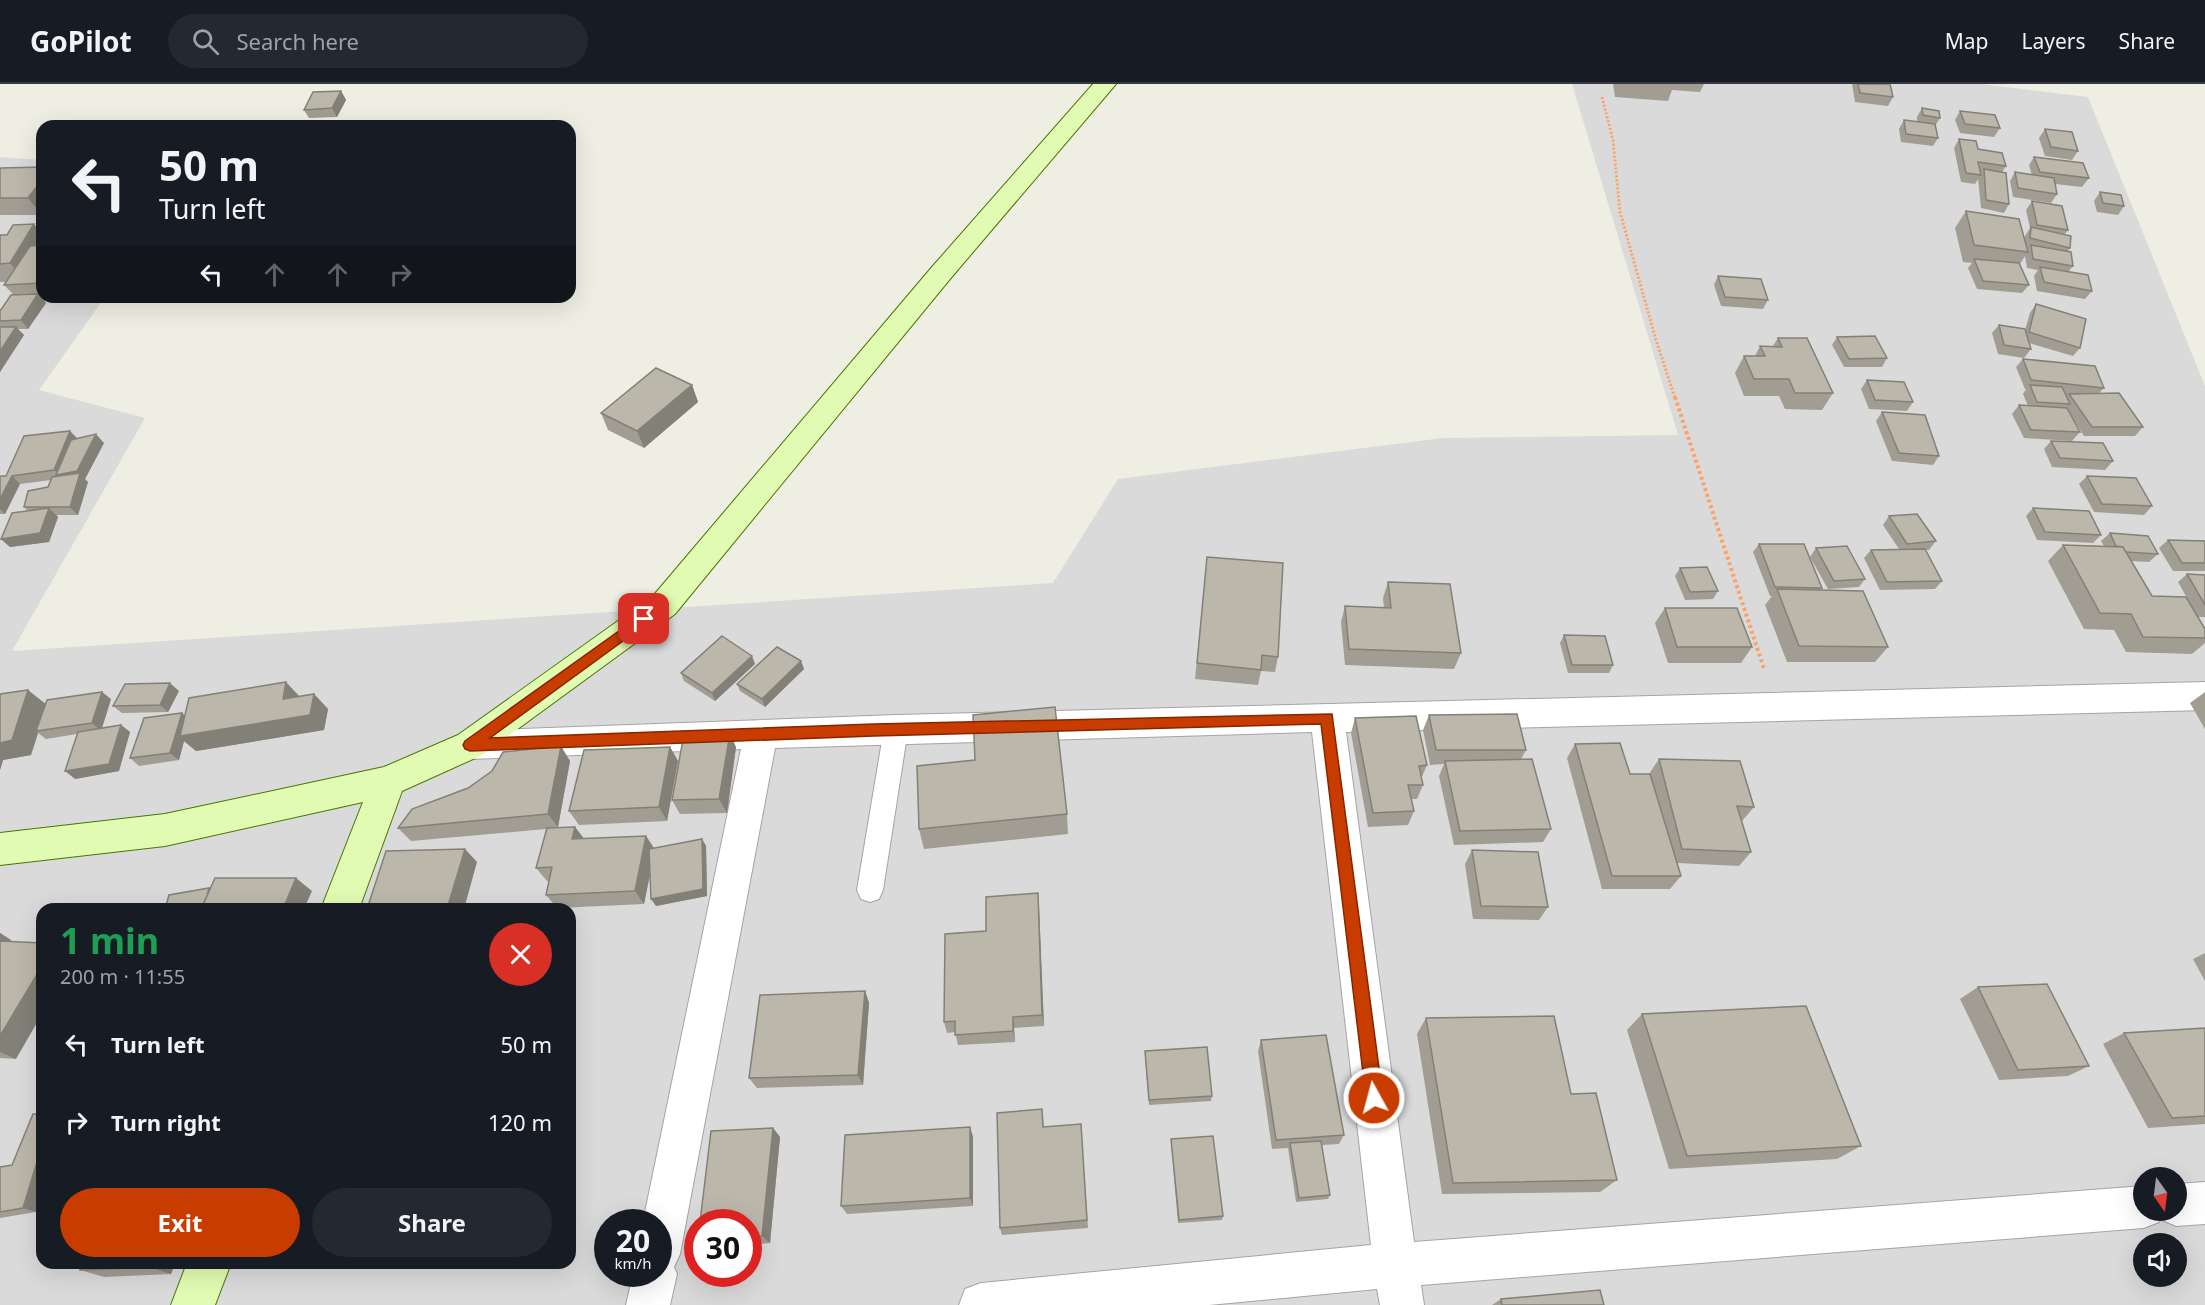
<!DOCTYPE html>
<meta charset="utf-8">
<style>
:root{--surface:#171b24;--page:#242831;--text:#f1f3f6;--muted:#9ea1a6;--line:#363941;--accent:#c93c00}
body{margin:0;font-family:"Noto Sans",sans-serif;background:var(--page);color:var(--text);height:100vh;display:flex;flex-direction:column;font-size:22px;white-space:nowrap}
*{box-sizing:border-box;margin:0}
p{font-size:20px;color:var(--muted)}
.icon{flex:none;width:33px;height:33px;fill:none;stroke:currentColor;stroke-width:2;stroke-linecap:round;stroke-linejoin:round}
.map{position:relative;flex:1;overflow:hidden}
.drawer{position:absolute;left:36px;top:819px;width:540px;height:366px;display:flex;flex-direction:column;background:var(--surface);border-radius:18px;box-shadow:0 6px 24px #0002}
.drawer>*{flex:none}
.top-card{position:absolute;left:36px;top:36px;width:540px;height:183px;border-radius:18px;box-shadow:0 6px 24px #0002;background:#171b24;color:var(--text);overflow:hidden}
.needle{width:39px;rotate:166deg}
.fabs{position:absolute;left:2133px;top:1083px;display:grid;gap:12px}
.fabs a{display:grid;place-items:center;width:54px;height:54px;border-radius:50%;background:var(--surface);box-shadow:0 6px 24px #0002;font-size:30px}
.speed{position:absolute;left:594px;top:1125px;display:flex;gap:12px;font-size:30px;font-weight:700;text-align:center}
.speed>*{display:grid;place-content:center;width:78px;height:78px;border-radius:50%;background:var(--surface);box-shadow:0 6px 24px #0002;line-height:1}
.speed small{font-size:15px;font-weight:400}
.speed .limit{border:9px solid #d22;background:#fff;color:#111}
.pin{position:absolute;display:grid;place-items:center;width:51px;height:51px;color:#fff;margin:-26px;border-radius:12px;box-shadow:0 3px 9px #0006}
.me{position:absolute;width:66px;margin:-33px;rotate:353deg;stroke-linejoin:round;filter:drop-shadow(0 0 4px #0008)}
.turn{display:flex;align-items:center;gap:21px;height:126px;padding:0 24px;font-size:27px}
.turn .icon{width:78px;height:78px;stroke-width:2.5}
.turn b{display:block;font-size:42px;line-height:51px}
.lanes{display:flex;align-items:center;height:57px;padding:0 24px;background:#0003;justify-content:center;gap:30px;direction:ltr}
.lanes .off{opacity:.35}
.round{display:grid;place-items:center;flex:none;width:63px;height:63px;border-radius:32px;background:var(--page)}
.headline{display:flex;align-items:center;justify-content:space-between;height:102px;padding:0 24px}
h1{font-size:36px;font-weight:700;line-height:45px;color:#1e9e55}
.cta{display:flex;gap:12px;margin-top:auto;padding:12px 24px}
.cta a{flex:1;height:69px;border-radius:36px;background:var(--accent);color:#fff;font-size:24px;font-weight:700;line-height:69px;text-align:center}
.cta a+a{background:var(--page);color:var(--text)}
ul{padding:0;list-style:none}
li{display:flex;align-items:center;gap:18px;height:78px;padding:0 24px}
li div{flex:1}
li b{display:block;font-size:22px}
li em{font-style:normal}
header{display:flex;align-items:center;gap:36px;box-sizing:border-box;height:84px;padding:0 30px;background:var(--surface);border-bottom:2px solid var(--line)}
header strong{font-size:28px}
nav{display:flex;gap:33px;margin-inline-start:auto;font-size:21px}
.search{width:420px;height:54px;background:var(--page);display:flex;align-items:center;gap:15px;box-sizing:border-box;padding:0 21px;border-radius:33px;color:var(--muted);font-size:22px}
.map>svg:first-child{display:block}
</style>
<header>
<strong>GoPilot</strong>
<div class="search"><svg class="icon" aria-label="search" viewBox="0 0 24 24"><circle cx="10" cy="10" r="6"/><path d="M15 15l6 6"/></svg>Search here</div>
<nav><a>Map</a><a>Layers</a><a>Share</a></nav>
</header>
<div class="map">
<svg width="2205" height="1221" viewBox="0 0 2205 1221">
<rect width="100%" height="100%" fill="#eeeee2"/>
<path fill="#dbdada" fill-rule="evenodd" d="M1572 0H1982L2088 13 2205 302V1221H0V73L42 76V213H105L39 306 145 334 12 567 1053 499 1118 395 1443 354 1678 351ZM42 825H570V1179H42ZM2144 1094H2176V1126H2144ZM608 1138H658V1190H608ZM698 1138H748V1190H698ZM2144 1160H2176V1192H2144Z"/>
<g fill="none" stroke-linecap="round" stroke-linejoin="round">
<defs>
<path id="lane" d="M896 635 905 638 908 645 883 806 879 815 870 818 861 815 857 806 884 645 887 638Z"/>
<path id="street" d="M2205 598V626L1346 648 1414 1158 2144 1102V1126H2176V1100L2205 1098V1140L2176 1142 2160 1135 2159 1138 2144 1144 1421 1201 1424 1221H1380L1377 1205 1209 1221H959L965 1205 981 1199 1371 1161 1312 648 775 664 680 1170 674 1183 677 1190 670 1221H626L633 1190H658V1138H643L741 665 470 675 458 671 453 661 458 651 470 647 896 631Z"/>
<path id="secondary" d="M1093 0H1116L950 195 675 530 482 671 402 707 359 825H321L363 718 165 762 0 781V749L165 730 384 683 458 651 653 512 932 183Z
M187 1179H231L215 1221H171Z"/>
</defs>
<use href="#lane" stroke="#a4a4a4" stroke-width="2"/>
<use href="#street" stroke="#a4a4a4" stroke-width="2"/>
<use href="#secondary" stroke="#477602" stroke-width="2"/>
<path stroke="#fda164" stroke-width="3" stroke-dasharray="2 2" stroke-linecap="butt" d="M1602 13 1613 56 1620 128 1656 256 1675 314"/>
<path stroke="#fda164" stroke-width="4" stroke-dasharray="3 3" stroke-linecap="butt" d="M1675 313 1764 585"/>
<use href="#lane" fill="#fff" fill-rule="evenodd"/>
<use href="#street" fill="#fff" fill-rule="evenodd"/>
<use href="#secondary" fill="#e2fbb3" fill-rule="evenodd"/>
</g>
<path fill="#a19d93" d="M1613 0H1704L1700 8 1672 6 1668 17 1615 13Z
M1852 0H1890L1893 13 1888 22 1855 18Z
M341 7 346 16 337 33 309 34 304 26Z
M1922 24 1940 34 1935 42 1938 54 1933 62 1901 58 1899 45 1904 36 1917 38V33Z
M1960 27 2000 44 1994 53 1960 49 1955 36Z
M2045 45 2078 67 2072 76 2045 72 2039 54Z
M1959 55 2006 82 2002 88 2009 120 2004 129 1981 124 1978 95 1975 100 1961 98 1954 64Z
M2034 73 2089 94 2082 103 2055 100 2057 110 2051 119 2013 113 2010 97 2015 88 2032 91 2029 81Z
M42 83V131H0V85Z
M2100 108 2124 122 2118 131 2097 128 2094 117Z
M2032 117 2068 146 2064 151 2070 164 2068 167 2073 182 2068 188 2092 207 2085 215 2037 207 2034 192 2038 186 2027 184 2025 172 2020 180 2029 201 2022 209 1977 205 1968 184 1972 179 1963 178 1955 144 1966 127 2024 155 2025 152 2030 144 2026 126Z
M34 140 42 150V213H67L66 215 44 217 46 219 28 245H18L24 251 0 288V227L14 211 4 201 6 198H0V151H7Z
M1718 192 1768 216 1763 225 1721 222 1714 201Z
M2036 220 2080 264 2073 272 2029 259 2031 265 2024 274 1998 270 1992 249 1999 241 2025 246 2030 229Z
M1837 253 1887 274 1882 283H1844L1832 261Z
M1778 254 1833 309 1822 326 1785 325 1779 312H1744L1735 289 1744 272H1755L1760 262H1773Z
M2023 275 2104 304 2099 309 2143 343 2135 352H2084L2071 331 2080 348 2072 357 2024 354 2012 330 2019 321 2028 322 2023 310 2026 305H2025L2016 283Z
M1867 296 1913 318 1907 327 1869 325 1861 305Z
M692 301 698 318 644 364 608 346 601 329Z
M1882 328 1939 372 1933 381 1892 377 1876 337Z
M78 354 104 359 85 395 88 398 78 431H57L58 433 49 458 10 463 1 455 28 427 24 423 48 403 51 396 20 400 5 430H0V393L6 392Z
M2051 357 2113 377 2105 386 2052 383 2044 365Z
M2087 392 2152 422 2144 431 2094 428 2079 400Z
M2033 424 2101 451 2093 459 2037 456 2026 432Z
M1889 432 1936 457 1929 466H1926L1942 497 1935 505 1880 506 1864 474 1871 466 1899 465 1883 441Z
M2110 449 2158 470 2149 478 2131 477 2152 512 2197 532 2178 498 2187 490 2205 491V533H2198L2205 545V559L2192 570 2126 568 2114 546 2084 545 2048 477 2063 461 2104 462 2101 457Z
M2168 456 2205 457V487H2173L2159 464Z
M1759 460 1822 504 1820 506 1888 563 1875 578H1787L1765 521 1772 512H1770L1753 468Z
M1816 464 1865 495 1859 503 1828 505 1810 473Z
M1207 473 1278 573 1275 588 1261 587 1258 601 1195 595Z
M1680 484 1718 507 1713 515 1685 516 1675 492Z
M1388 498 1461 569 1454 585 1345 581 1341 538 1345 522 1384 524 1383 514Z
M1665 524 1752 563 1741 579H1668L1655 539Z
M1564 551 1613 581 1609 589H1568L1560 559Z
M801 577 804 585 765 623 740 607 737 600Z
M755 580 715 617 684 597 681 589Z
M179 607 168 628 122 629 113 622Z
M2205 608V645L2190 619Z
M0 610 46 620 111 615 102 644 121 641 130 648 119 687 75 695 77 650 46 655 38 649 31 671 3 676 0 686Z
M314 610 328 625 324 646 196 667 184 657 179 676 139 682 130 674 182 629 185 631Z
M1429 631 1526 666 1521 675 1551 745 1543 758 1454 761 1439 692 1444 680 1430 681 1423 646Z
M1355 634 1427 681 1421 695 1423 701 1417 715H1411L1414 727 1408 741 1368 743 1351 649Z
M1575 660 1630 690H1649L1659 675 1754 723 1742 737 1751 768 1739 782 1677 779 1681 792 1670 805H1602L1567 674Z
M670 663 678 677 667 737 579 741 569 727Z
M736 663 727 729 680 730 672 716Z
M570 677 558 743H575L584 755 646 752 654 764 702 755 706 762 707 812 656 822 650 790 644 820 557 824 546 811 549 797H547L536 784 546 745 411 757 398 744Z
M1067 730 1068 750 924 765 919 745Z
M1472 766 1548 823 1539 836 1473 835 1465 780Z
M1038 809 1044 942 1014 944 1015 958 958 961 955 948 947 949 944 938 986 847Z
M0 849 11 856V857L16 975 0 974Z
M2205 869V897L2193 875Z
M1978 903 2089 982 2068 992 1999 996 1960 915Z
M865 907 869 919 863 1001 757 1004 749 994Z
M1642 930 1861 1062 1837 1075 1669 1085 1627 946Z
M1426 934 1571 1010 1617 1096 1600 1108 1442 1110 1417 950Z
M2205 944V1040L2148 1044 2103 960 2124 949Z
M1261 956 1344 1051 1339 1060 1322 1061 1330 1111 1328 1115 1296 1118 1288 1064 1272 1065 1258 967Z
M1145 967 1212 1012 1211 1017 1149 1021 1145 973Z
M1042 1025 1044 1043 1081 1040 1088 1144 1002 1151 1000 1144Z
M42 1030V1107L36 1128 0 1134V1083L12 1081Z
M970 1043 973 1053V1122L847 1130 841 1122Z
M773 1044 780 1053 770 1159 748 1161V1138Z
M1171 1055 1223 1132 1222 1136 1178 1139 1171 1059Z
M83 1179H175L171 1190 104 1193 80 1186Z
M339 1179H463V1180L348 1182Z
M1501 1215 1604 1221H1492Z"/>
<path fill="#838078" d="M341 7 346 16 337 33 332 24Z
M42 96V131L28 114Z
M34 140 42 150V166L24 196 10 179Z
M38 210 46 219 28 245 21 236Z
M16 243 24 251 0 288V267Z
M692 301 698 318 644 364 637 347Z
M70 347 78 355 96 350 104 359 85 395 88 398 78 431 70 423 65 399 56 391 59 390 54 386Z
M12 392 20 400 5 430 0 425V415Z
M49 424 58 433 49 458 10 463 1 455Z
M752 572 755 580 715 617 712 609Z
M801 577 804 585 765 623 762 615Z
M286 598 300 613 283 615Z
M170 599 179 607 168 628 160 621Z
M28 606 47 621 36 647 38 649 31 671 3 676 0 686V659Z
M102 608 111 615 101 647 92 639Z
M314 610 328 625 324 646 196 667 184 657 179 676 170 669 182 629 190 636Z
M121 641 130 648 119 687 75 695 65 687Z
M730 649 736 663 727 729 719 715Z
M561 662 570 677 558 743 548 730Z
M670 663 678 677 667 737 659 723Z
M575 743 585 756 572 755Z
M646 752 655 766 644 820 635 807Z
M702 755 706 762 707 812 656 822 651 815Z
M465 765 477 778 464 825H447Z
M296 794 312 807 304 825H283Z
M1038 809 1039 822 1044 942 1042 931Z
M0 849 11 856 0 879Z
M42 882V930L16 975 0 968V952Z
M865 907 869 919 863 1001 858 991Z
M1013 933 1014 944 1015 958 1013 947Z
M970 1043 973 1053V1122L970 1114Z
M773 1044 780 1053 770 1159 762 1152Z
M37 1078 42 1080V1107L36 1128 23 1124Z
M151 1179H175L171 1190 149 1183Z"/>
<path fill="#bbb7ab" stroke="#838078" stroke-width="1.5" d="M1858 0H1890L1893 13 1860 9Z
M341 7 332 24 304 26 313 8Z
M1922 24 1939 27 1940 34 1923 31Z
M1960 27 1995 31 2000 44 1965 40Z
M1904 36 1935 40 1938 54 1906 50Z
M2045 45 2072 48 2078 67 2051 63Z
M1959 55 1976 57 1978 65 2002 69 2006 82 1978 78 1981 91 1966 89Z
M2034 73 2083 79 2089 94 2040 88Z
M42 83V96L28 114H0V85L1 84Z
M1984 85 2006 89 2009 120 1986 116Z
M2015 88 2054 94 2057 110 2018 104Z
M2100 108 2121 111 2124 122 2103 119Z
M2032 117 2062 122 2068 146 2037 141Z
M1966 127 2019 135 2028 168 1974 161Z
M34 140 10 179 0 180V151H7L13 141Z
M2031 143 2071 152 2070 164 2030 154Z
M42 161V199L4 201 30 162Z
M2031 161 2071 168 2073 182 2033 175Z
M1974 175 2019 179 2029 201 1983 197Z
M2040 183 2088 191 2092 207 2044 198Z
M1718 192 1761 195 1768 216 1725 213Z
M38 210 21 236 0 237V227L11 211Z
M2036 220 2086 235 2080 264 2029 248Z
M1999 241 2025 245 2031 265 2004 261Z
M0 243H16L0 267Z
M1875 252 1887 274 1849 275 1837 253Z
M1778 254H1807L1833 309H1795L1789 295H1754L1744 272H1765L1760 262 1782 263Z
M2023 275 2095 282 2104 304 2031 296Z
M656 284 692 301 637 347 601 329Z
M1867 296 1904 298 1913 318 1875 316Z
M2030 301 2062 303 2070 320 2037 318Z
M2119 309 2143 343H2092L2069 310Z
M2019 321 2067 324 2080 348 2031 346Z
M1882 328 1925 331 1939 372 1899 369Z
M70 347 54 386 12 392 0 415V393L1 392H6L24 352Z
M96 350 77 387 56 391 71 356Z
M2051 357 2103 359 2113 377 2060 374Z
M80 389 70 423H24L28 407 48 403 52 393Z
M2087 392 2136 394 2152 422 2102 420Z
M49 424 40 449 1 455 12 429Z
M2033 424 2089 427 2101 451 2045 448Z
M1917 430 1936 457 1907 460 1889 432Z
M2110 449 2148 452 2158 470 2126 468 2123 463 2116 462Z
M2168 456 2205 457V479H2182Z
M1759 460H1804L1822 504 1775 503Z
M2063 461 2123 463 2152 512 2186 513 2205 545V554L2143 553 2131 530 2100 529Z
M1847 462 1865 495 1834 497 1816 464Z
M1925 465 1942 497 1887 498 1871 466Z
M1207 473 1283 479 1278 573 1262 571 1261 586 1197 579Z
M1707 483 1718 507 1690 508 1680 484Z
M2187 490 2205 491V521Z
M1388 498 1450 500 1461 569 1349 565 1345 522 1391 524Z
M1777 505 1863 507 1888 563 1799 562Z
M1665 524H1737L1752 563H1677Z
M1564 551 1605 552 1613 581H1572Z
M722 552 752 572 712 609 681 589Z
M777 563 801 577 762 615 737 600Z
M286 598 283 615 314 610 310 631 180 652 189 614Z
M170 599 160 621 113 622 125 600Z
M28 606 12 656 0 659V610Z
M102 608 92 639 36 647 47 616Z
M1055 623 1067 730 919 745 917 682 975 676 973 631Z
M182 629 170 669 130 674 144 634Z
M1517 630 1526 666H1436L1429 631Z
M1416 632 1427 681 1419 682 1423 701H1408L1414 727 1373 729 1355 634Z
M121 641 109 680 65 687 78 648Z
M730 649 719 715 672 716 684 650Z
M1620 659 1630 690H1650L1681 792H1612L1575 660Z
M561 662 548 730 398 744 412 725 468 704 492 687 503 668Z
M670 663 659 723 569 727 584 666Z
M1532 675 1551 745 1460 747 1445 677Z
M1659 675 1740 677 1754 723 1737 722 1751 768 1682 765Z
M575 743 572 755 646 752 635 807 546 811 552 783 536 784 547 744Z
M702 755 703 805 651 815 649 765Z
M465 765 447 825H367L386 767Z
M1472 766 1538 768 1548 823 1481 822Z
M215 794H296L283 825H201Z
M209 804 207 812 201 825H165L169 811Z
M1038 809 1042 931 1013 933V947L955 951V937L944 938 945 850 986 847V813Z
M0 857 42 859V882L0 952Z
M2047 900 2089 982 2018 986 1978 903Z
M865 907 858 991 749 994 760 911Z
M1806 922 1861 1062 1687 1072 1642 930Z
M1554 932 1571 1010 1596 1009 1617 1096 1453 1099 1426 934Z
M2205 944V1032L2172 1034 2124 949Z
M1326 951 1344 1051 1276 1056 1261 956Z
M1207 963 1212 1012 1149 1016 1145 967Z
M1042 1025 1043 1043 1081 1040 1087 1136 1000 1144 997 1029Z
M33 1030H42V1078H37L23 1124 0 1128V1083L12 1081Z
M970 1043V1114L841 1122 845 1051Z
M773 1044 762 1152 748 1153V1138H700L711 1047Z
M1213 1052 1223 1132 1179 1136 1171 1055Z
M1321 1057 1330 1111 1299 1114 1290 1059Z
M83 1179H151L149 1183 80 1186Z
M1600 1206 1604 1221H1502L1501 1215Z"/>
<path fill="#c93c00" stroke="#832700" stroke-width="1.5" d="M644 529 649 531 651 535 649 538 490 654 874 640 1332 630 1383 1014 1380 1020 1374 1023 1369 1020 1366 1014 1321 640 874 652 470 667 465 665 463 661 465 657Z"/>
</svg>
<div class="fabs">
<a><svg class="needle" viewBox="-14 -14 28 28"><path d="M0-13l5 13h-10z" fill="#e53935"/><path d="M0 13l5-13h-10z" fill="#9ea1a6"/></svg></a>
<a><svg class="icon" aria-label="sound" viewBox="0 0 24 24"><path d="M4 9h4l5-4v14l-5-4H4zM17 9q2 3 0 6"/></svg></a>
</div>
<div class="speed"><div>20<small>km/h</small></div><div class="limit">30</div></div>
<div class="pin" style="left:644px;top:535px;background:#d93025"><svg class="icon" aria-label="arrive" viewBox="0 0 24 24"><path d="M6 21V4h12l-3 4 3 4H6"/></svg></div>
<svg class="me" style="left:1374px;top:1014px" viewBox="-20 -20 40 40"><circle r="17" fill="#c93c00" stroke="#fff" stroke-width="3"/><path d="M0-11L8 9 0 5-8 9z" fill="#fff"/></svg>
<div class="top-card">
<div class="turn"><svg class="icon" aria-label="left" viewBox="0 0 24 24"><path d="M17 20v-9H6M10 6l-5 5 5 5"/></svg><div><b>50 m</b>Turn left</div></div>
<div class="lanes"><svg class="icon" aria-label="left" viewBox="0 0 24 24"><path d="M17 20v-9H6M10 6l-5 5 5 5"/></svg><svg class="icon off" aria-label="ahead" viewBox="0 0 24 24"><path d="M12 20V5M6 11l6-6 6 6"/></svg><svg class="icon off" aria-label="ahead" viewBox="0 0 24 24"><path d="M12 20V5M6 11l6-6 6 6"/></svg><svg class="icon off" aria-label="right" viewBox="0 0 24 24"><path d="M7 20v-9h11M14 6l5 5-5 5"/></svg></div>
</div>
<section class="drawer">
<div class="headline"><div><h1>1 min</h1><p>200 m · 11:55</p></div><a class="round" style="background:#d93025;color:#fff"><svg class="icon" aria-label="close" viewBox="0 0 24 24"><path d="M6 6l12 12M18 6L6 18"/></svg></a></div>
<ul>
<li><svg class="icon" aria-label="left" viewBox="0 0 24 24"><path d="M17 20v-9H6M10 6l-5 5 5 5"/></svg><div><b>Turn left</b></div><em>50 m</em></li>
<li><svg class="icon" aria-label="right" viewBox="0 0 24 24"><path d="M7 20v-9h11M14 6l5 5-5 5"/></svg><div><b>Turn right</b></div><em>120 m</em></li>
</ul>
<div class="cta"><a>Exit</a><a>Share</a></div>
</section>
</div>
